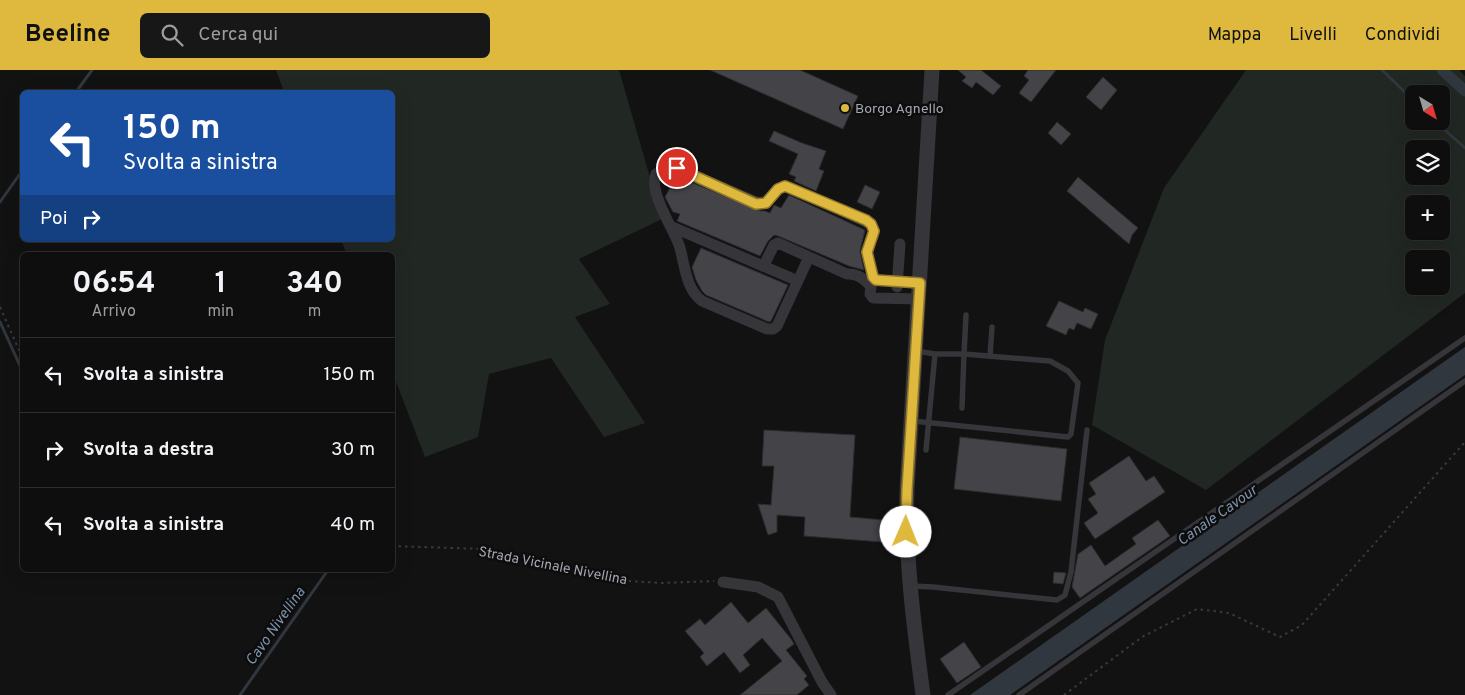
<!DOCTYPE html>
<html lang="it">
<meta charset="utf-8">
<style>
:root{--surface:#0e0e0e;--page:#171717;--text:#f1f3f6;--muted:#9b9c9e;--line:#2e2e2e;--accent:#dfb93e}
body{margin:0;font-family:Overpass,sans-serif;background:var(--page);color:var(--text);height:100vh;display:flex;flex-direction:column;font-size:19px;white-space:nowrap}
*{box-sizing:border-box;margin:0}
p{font-size:16px;color:var(--muted)}
.icon{flex:none;width:28px;height:28px;fill:none;stroke:currentColor;stroke-width:2;stroke-linecap:round;stroke-linejoin:round}
.map{position:relative;flex:1;overflow:hidden}
.details{position:absolute;left:20px;top:182px;width:375px;height:320px;display:flex;flex-direction:column;background:var(--surface);border-radius:8px;box-shadow:0 5px 20px #0002,0 0 0 1px var(--line)}
.details>*{flex:none}
.hud{position:absolute;left:20px;top:20px;width:375px;height:152px;border-radius:8px;box-shadow:0 5px 20px #0002,0 0 0 1px var(--line);background:#1a4fa0;color:#fff;overflow:hidden}
.needle{width:32px;rotate:143deg}
.buttons{position:absolute;left:1405px;top:15px;display:grid;gap:10px}
.buttons a{display:grid;place-items:center;width:45px;height:45px;border-radius:8px;background:var(--surface);box-shadow:0 5px 20px #0002,0 0 0 1px var(--line);font-size:25px}
.pin{position:absolute;display:grid;place-items:center;width:42px;height:42px;color:#fff;margin:-21px;border:2px solid #fff;border-radius:50%;box-shadow:0 1px 5px #0007}
.me{position:absolute;width:55px;margin:-28px;rotate:1deg;stroke-linejoin:round;filter:drop-shadow(0 0 4px #0008)}
.turn{display:flex;align-items:center;gap:18px;height:105px;padding:0 20px;font-size:22px}
.turn .icon{width:65px;height:65px;stroke-width:2.5}
.turn b{display:block;font-size:35px;line-height:42px}
.then{display:flex;align-items:center;height:48px;padding:0 20px;background:#0003;gap:10px;font-size:19px}
.eta{display:flex;justify-content:space-evenly;align-items:center;height:85px;text-align:center}
.eta b{font-size:30px;font-weight:700;line-height:35px}
ul{padding:0;list-style:none}
li{display:flex;align-items:center;gap:15px;height:75px;padding:0 20px;border-top:1px solid var(--line)}
li div{flex:1}
li b{display:block;font-size:19px}
li em{font-style:normal}
header{display:flex;align-items:center;gap:30px;box-sizing:border-box;height:70px;padding:0 25px;background:var(--accent);color:#111}
header strong{font-size:24px}
nav{display:flex;gap:28px;margin-inline-start:auto;font-size:18px}
.search{width:350px;height:45px;background:var(--page);display:flex;align-items:center;gap:12px;box-sizing:border-box;padding:0 18px;border-radius:8px;color:var(--muted);font-size:19px}
.map>svg:first-child{display:block}
</style>
<header>
<strong>Beeline</strong>
<div class="search"><svg class="icon" aria-label="search" viewBox="0 0 24 24"><circle cx="10" cy="10" r="6"/><path d="M15 15l6 6"/></svg>Cerca qui</div>
<nav><a>Mappa</a><a>Livelli</a><a>Condividi</a></nav>
</header>
<div class="map">
<svg width="1465" height="625" viewBox="0 0 1465 625">
<rect width="100%" height="100%" fill="#121213"/>
<path fill="#212722" fill-rule="evenodd" d="M276 0H619L662 149 579 189 610 234 575 247 645 353 604 367 551 288 489 304 478 367 425 387 393 304 392 185H347L341 170H392V22H284Z
M1246 0H1459L1465 6V223L1206 420 1092 355 1105 270 1164 118ZM1414 24H1441V51H1414ZM1414 79H1441V106H1414ZM1414 134H1441V161H1414ZM1414 189H1441V216H1414Z"/>
<path fill="#31373e" d="M1465 277V305L1010 625H970Z"/>
<g fill="none" stroke-linecap="round" stroke-linejoin="round">
<path stroke="#31373e" stroke-width="3" d="M1382 0 1414 31
M76 22 92 0
M1435 51 1465 78
M0 132 22 101
M0 252 22 300
M240 625 328 500"/>
<path stroke="#31373e" stroke-width="11" d="M1442 0 1465 21"/>
</g>
<path fill="#444448" stroke="#2c2c2f" d="M710 0H800L858 26 843 59Z
M958 0H981L1001 16 993 25 976 12 972 18 962 11 966 7Z
M1028 0H1056L1031 32 1019 23 1029 10 1024 6Z
M1103 7 1117 20 1101 40 1086 27Z
M1057 52 1071 64 1061 75 1048 63Z
M774 61 802 73 826 81 819 99 824 101 816 121 794 111 796 107 789 104 798 84 769 71Z
M676 106 761 141H765L770 143 774 135 781 138 789 125 865 160 860 181 864 200 849 196 778 166 774 165 768 171 760 186 677 151 680 144 673 142 665 127Z
M1078 107 1138 158 1132 165 1129 174 1067 121Z
M865 115 880 122 872 139 857 132Z
M701 178 788 215 771 251 769 252 706 225 702 221 696 210 692 197Z
M1059 231 1083 242 1085 238 1098 244 1091 259 1077 253 1074 260 1069 258 1066 265 1046 256Z
M764 360 855 365 850 447 884 450 882 472 804 466 805 447 777 445V462L768 465 758 434 771 435 774 396H762Z
M960 367 1067 379 1061 431 954 419Z
M1129 386 1146 411 1154 406 1165 422 1095 469 1084 453 1098 443 1088 429 1096 424 1089 413Z
M1158 450 1170 466 1080 528 1072 517 1078 484 1091 475 1105 496 1136 474 1132 468Z
M1054 502 1066 503 1063 514 1053 513Z
M731 532 748 553 766 538 791 569 794 574 786 580 807 606 804 609 809 615 797 625H740L782 591 762 568 743 585 750 595 740 603 724 582 707 596 700 587 704 583 685 561 700 549 705 555Z
M964 572 981 597 957 613 940 589Z"/>
<g fill="none" stroke-linecap="round" stroke-linejoin="round">
<path stroke="#393a3f" stroke-width="2" stroke-dasharray="2.5 4" stroke-linecap="butt" d="M0 237 22 287
M392 476 485 479 520 486 563 499 613 510 661 513 714 511
M1064 625 1142 567 1197 539 1229 543 1280 567 1302 555 1465 372"/>
<path stroke="#35353a" stroke-width="5.5" d="M916 281 935 284 926 380
M935 284H964L966 245
M990 286 992 257
M913 351 1068 367 1071 364 1078 313 1068 301 1050 291 964 284 962 338
M911 516 933 517 1057 530 1065 525 1071 502 1087 360
M948 625 1465 268
M1019 625 1465 311"/>
<path stroke="#35353a" stroke-width="11" d="M670 156 798 211
M809 187 777 256 773 259H767L702 231C685 219 685 193 679 175 673 158 648 121 656 104L669 96 677 98 761 134C773 130 777 112 791 118L871 154 874 161 867 183 873 207 876 210 920 213
M764 195 774 175 778 173 847 204C857 203 865 209 871 217L870 224 873 228 919 229
M897 217 900 174
M723 512 758 517 778 527 822 612 831 625"/>
<path stroke="#35353a" stroke-width="15" d="M923 625C914 557 905 489 907 420L932 0"/>
</g>
<g fill="none" stroke-linecap="round" stroke-linejoin="round">
<defs>
<path id="route" d="M677 98 756 134 766 133 778 119 785 116 866 150 871 154 874 161 867 182 873 207 876 210 920 213 907 420 906 462"/>
</defs>
<use href="#route" stroke="#917828" stroke-width="12"/>
<use href="#route" stroke="#dfb93e" stroke-width="9"/>
</g>
<circle fill="#dfb93e" stroke="#0d0d0e" stroke-width="2" cx="845" cy="38" r="5"/>
<g text-anchor="middle" stroke-width="5" stroke-linejoin="round" paint-order="stroke">
<g font-size="14" fill="#a5a7b2" stroke="#0d0d0e" text-anchor="start">
<text x="855" y="43">Borgo Agnello</text>
</g>
<g font-size="14" fill="#a5a7b2" stroke="#0d0d0e">
<text transform="translate(553 495) rotate(11)" y="5">Strada Vicinale Nivellina</text>
</g>
<g font-size="15" font-style="italic" fill="#7e92ab" stroke="#0d0d0e">
<text transform="translate(1217 445) rotate(-35)" y="5">Canale Cavour</text>
<text transform="translate(275 556) rotate(-55)" y="5">Cavo Nivellina</text>
</g>
</g>
</svg>
<div class="buttons">
<a><svg class="needle" viewBox="-14 -14 28 28"><path d="M0-13l5 13h-10z" fill="#e53935"/><path d="M0 13l5-13h-10z" fill="#9b9c9e"/></svg></a>
<a><svg class="icon" aria-label="layers" viewBox="0 0 24 24"><path d="M12 4l9 5-9 5-9-5zM3 14l9 5 9-5"/></svg></a>
<a>+</a>
<a>−</a>
</div>
<div class="pin" style="left:677px;top:98px;background:#d93025"><svg class="icon" aria-label="arrive" viewBox="0 0 24 24"><path d="M6 21V4h12l-3 4 3 4H6"/></svg></div>
<svg class="me" style="left:906px;top:462px" viewBox="-20 -20 40 40"><circle r="19" fill="#fff"/><path d="M0-13L10 11 0 6-10 11z" fill="#dfb93e"/></svg>
<div class="hud">
<div class="turn"><svg class="icon" aria-label="left" viewBox="0 0 24 24"><path d="M17 20v-9H6M10 6l-5 5 5 5"/></svg><div><b>150 m</b>Svolta a sinistra</div></div>
<div class="then">Poi<svg class="icon" aria-label="right" viewBox="0 0 24 24"><path d="M7 20v-9h11M14 6l5 5-5 5"/></svg></div>
</div>
<section class="details">
<div class="eta">
<div><b>06:54</b><p>Arrivo</p></div>
<div><b>1</b><p>min</p></div>
<div><b>340</b><p>m</p></div>
</div>
<ul>
<li><svg class="icon" aria-label="left" viewBox="0 0 24 24"><path d="M17 20v-9H6M10 6l-5 5 5 5"/></svg><div><b>Svolta a sinistra</b></div><em>150 m</em></li>
<li><svg class="icon" aria-label="right" viewBox="0 0 24 24"><path d="M7 20v-9h11M14 6l5 5-5 5"/></svg><div><b>Svolta a destra</b></div><em>30 m</em></li>
<li><svg class="icon" aria-label="left" viewBox="0 0 24 24"><path d="M17 20v-9H6M10 6l-5 5 5 5"/></svg><div><b>Svolta a sinistra</b></div><em>40 m</em></li>
</ul>
</section>
</div>
